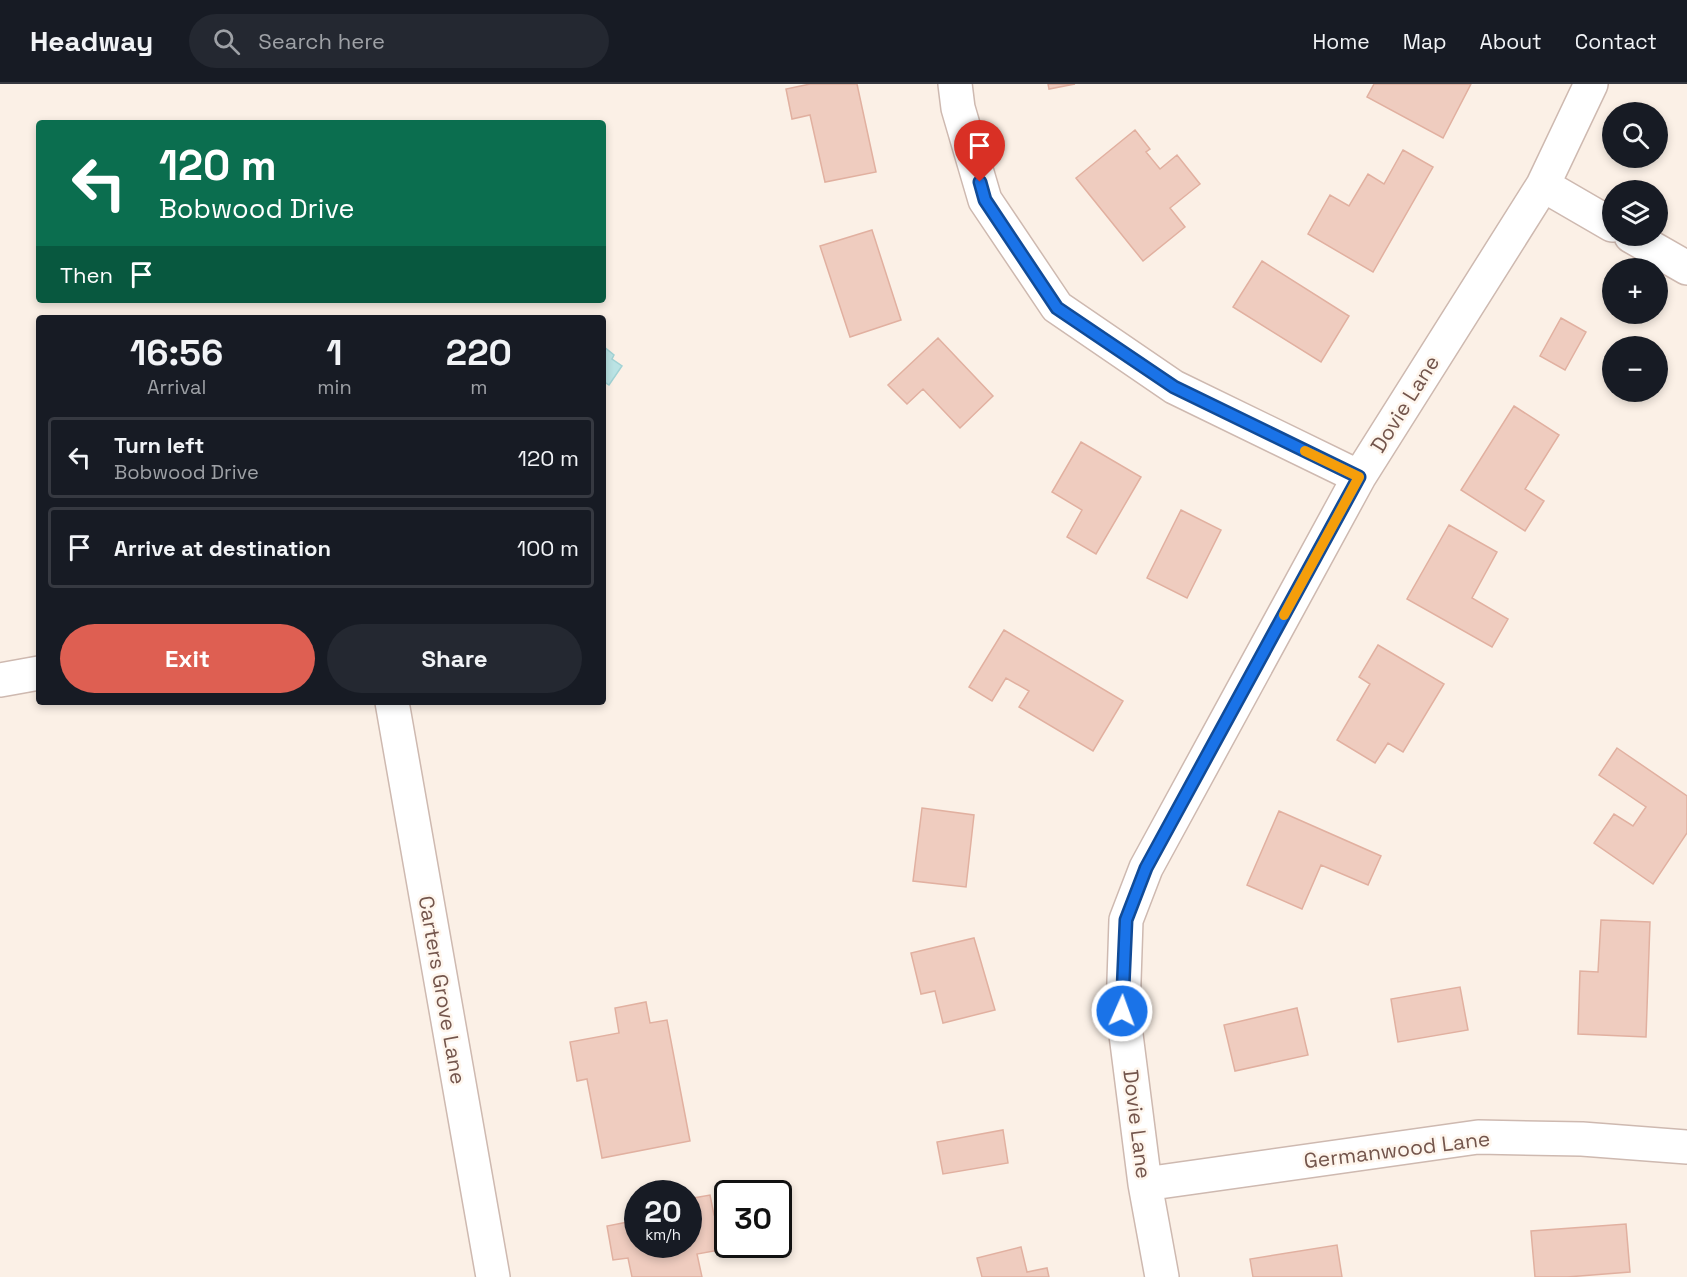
<!DOCTYPE html>
<meta charset="utf-8">
<style>
:root{--surface:#171b24;--page:#242831;--text:#f1f3f6;--muted:#9ea1a6;--line:#363941;--accent:#de5f52}
body{margin:0;font-family:"Space Grotesk",sans-serif;background:var(--page);color:var(--text);height:100vh;display:flex;flex-direction:column;font-size:22px;white-space:nowrap}
*{box-sizing:border-box;margin:0}
p{font-size:20px;color:var(--muted)}
.icon{flex:none;width:33px;height:33px;fill:none;stroke:currentColor;stroke-width:2;stroke-linecap:round;stroke-linejoin:round}
.map{position:relative;flex:1;overflow:hidden}
.side{position:absolute;left:36px;top:231px;width:570px;height:390px;display:flex;flex-direction:column;background:var(--surface);border-radius:6px;box-shadow:0 3px 9px #0003}
.side>*{flex:none}
.banner{position:absolute;left:36px;top:36px;width:570px;height:183px;border-radius:6px;box-shadow:0 3px 9px #0003;background:#0b6e4f;color:#fff;overflow:hidden}
.controls{position:absolute;left:1602px;top:18px;display:grid;gap:12px}
.controls a{display:grid;place-items:center;width:66px;height:66px;border-radius:50%;background:var(--surface);box-shadow:0 3px 9px #0003;font-size:30px}
.speed{position:absolute;left:624px;top:1096px;display:flex;gap:12px;font-size:30px;font-weight:700;text-align:center}
.speed>*{display:grid;place-content:center;width:78px;height:78px;border-radius:50%;background:var(--surface);box-shadow:0 3px 9px #0003;line-height:1}
.speed small{font-size:15px;font-weight:400}
.speed .limit{border:3px solid #111;border-radius:9px;background:#fff;color:#111}
.pin{position:absolute;display:grid;place-items:center;width:51px;height:51px;color:#fff;margin:-62px -26px;border-radius:50% 50% 50% 0;rotate:-45deg;box-shadow:0 0 6px #0007}
.pin .icon{rotate:45deg}
.me{position:absolute;width:66px;margin:-33px;rotate:2deg;stroke-linejoin:round;filter:drop-shadow(0 0 4px #0008)}
.turn{display:flex;align-items:center;gap:21px;height:126px;padding:0 24px;font-size:27px}
.turn .icon{width:78px;height:78px;stroke-width:2.5}
.turn b{display:block;font-size:42px;line-height:51px}
.then{display:flex;align-items:center;height:57px;padding:0 24px;background:#0003;gap:12px;font-size:22px}
.eta{display:flex;justify-content:space-evenly;align-items:center;height:102px;text-align:center}
.eta b{font-size:36px;font-weight:600;line-height:42px}
.primary-button{display:flex;gap:12px;margin-top:auto;padding:12px 24px}
.primary-button a{flex:1;height:69px;border-radius:36px;background:var(--accent);color:#fff;font-size:24px;font-weight:600;line-height:69px;text-align:center}
.primary-button a+a{background:var(--page);color:var(--text)}
ul{padding:0;list-style:none}
li{display:flex;align-items:center;gap:18px;height:81px;margin:0 12px 9px;padding:0 12px;border:3px solid var(--line);border-radius:6px}
li div{flex:1}
li b{display:block;font-size:22px}
li em{font-style:normal}
header{display:flex;align-items:center;gap:36px;box-sizing:border-box;height:84px;padding:0 30px;background:var(--surface);border-bottom:2px solid var(--line)}
header strong{font-size:28px}
nav{display:flex;gap:33px;margin-inline-start:auto;font-size:21px}
.search{width:420px;height:54px;background:var(--page);display:flex;align-items:center;gap:15px;box-sizing:border-box;padding:0 21px;border-radius:33px;color:var(--muted);font-size:22px}
.map>svg:first-child{display:block}
</style>
<header>
<strong>Headway</strong>
<div class="search"><svg class="icon" aria-label="search" viewBox="0 0 24 24"><circle cx="10" cy="10" r="6"/><path d="M15 15l6 6"/></svg>Search here</div>
<nav><a>Home</a><a>Map</a><a>About</a><a>Contact</a></nav>
</header>
<div class="map">
<svg width="1687" height="1193" viewBox="0 0 1687 1193">
<rect width="100%" height="100%" fill="#fbf0e6"/>
<path fill="#bbe3e4" stroke="#a2d3d5" stroke-width="1.5" d="M603 262 614 271 612 275 622 282 609 301 603 297Z"/>
<path fill="#efccbf" stroke="#e1b0a0" stroke-width="1.5" d="M810 0H857L876 88 825 98 810 31 792 35 786 5Z
M1048 0H1075L1049 5Z
M1374 0H1471L1443 54 1367 13Z
M1135 46 1150 65 1146 68 1160 85 1177 71 1200 100 1170 124 1185 143 1143 177 1076 94Z
M1403 66 1433 83 1373 188 1308 150 1330 111 1349 122 1368 90 1384 100Z
M872 146 901 236 850 253 820 162Z
M1262 177 1349 232 1321 278 1233 223Z
M1561 234 1586 248 1565 286 1540 272Z
M938 254 993 312 960 344 923 305 907 320 888 301Z
M1514 322 1559 351 1525 405 1544 417 1525 447 1461 406Z
M1081 358 1141 393 1096 470 1067 453 1082 426 1052 408Z
M1181 426 1221 446 1187 514 1147 494Z
M1449 441 1497 468 1472 514 1508 535 1492 563 1407 515Z
M1004 546 1123 617 1093 667 1019 623 1029 607 1006 594 992 617 969 603Z
M1378 561 1444 600 1403 668 1388 659 1375 679 1337 656 1370 600 1359 593Z
M1617 664 1687 712V749L1653 800 1594 759 1614 730 1633 742 1646 723 1599 691Z
M922 724 974 731 966 803 913 797Z
M1279 727 1381 772 1368 801 1321 781 1302 825 1247 801Z
M1601 836 1650 838 1646 953 1578 950 1580 887 1598 888Z
M974 854 995 926 943 939 935 907 921 910 911 869Z
M1460 903 1468 946 1398 958 1391 915Z
M646 918 650 939 667 936 690 1057 602 1074 587 995 577 997 570 958 619 949 615 924Z
M1297 924 1308 971 1235 987 1224 941Z
M1003 1046 1008 1079 943 1090 937 1058Z
M710 1111 714 1131 728 1129V1161L741 1162 697 1170 702 1193H632L628 1174 613 1176 607 1142 638 1136V1161H688V1115Z
M1626 1140 1630 1188 1567 1193H1535L1531 1147Z
M1337 1161 1342 1193H1253L1250 1175Z
M1021 1163 1027 1188 1047 1184 1049 1193H982L977 1174Z"/>
<g fill="none" stroke-linecap="round" stroke-linejoin="round">
<defs>
<path id="street" d="M955 0 958 24 985 116 1057 223 1174 303 1359 393
M1543 101 1612 141
M1631 152 1687 184
M0 596 39 589
M392 618 493 1193
M1145 1100 1478 1053 1582 1055 1687 1063
M1162 1193 1145 1100 1123 927 1126 836 1146 784 1359 393 1543 101 1591 0"/>
</defs>
<use href="#street" stroke="#ceb9b0" stroke-width="36"/>
<use href="#street" stroke="#fff" stroke-width="33"/>
</g>
<g fill="none" stroke-linecap="round" stroke-linejoin="round">
<defs>
<path id="route" d="M980 98 985 116 1057 224 1174 303 1359 393 1146 784 1126 836 1122 927"/>
</defs>
<use href="#route" stroke="#114b97" stroke-width="15"/>
<use href="#route" stroke="#1a73e8" stroke-width="10"/>
<path stroke="#f59e0b" stroke-width="10" d="M1284 531 1359 393 1305 367"/>
</g>
<g text-anchor="middle" stroke-width="5" stroke-linejoin="round" paint-order="stroke">
<g font-size="21" fill="#73554c" stroke="#fef5ec">
<text transform="translate(1405 320) rotate(-58)" y="7">Dovie Lane</text>
<text transform="translate(442 906) rotate(80)" y="7">Carters Grove Lane</text>
<text transform="translate(1137 1040) rotate(83)" y="7">Dovie Lane</text>
<text transform="translate(1397 1066) rotate(-7)" y="7">Germanwood Lane</text>
</g>
</g>
</svg>
<div class="controls">
<a><svg class="icon" aria-label="search" viewBox="0 0 24 24"><circle cx="10" cy="10" r="6"/><path d="M15 15l6 6"/></svg></a>
<a><svg class="icon" aria-label="layers" viewBox="0 0 24 24"><path d="M12 4l9 5-9 5-9-5zM3 14l9 5 9-5"/></svg></a>
<a>+</a>
<a>−</a>
</div>
<div class="speed"><div>20<small>km/h</small></div><div class="limit">30</div></div>
<div class="pin" style="left:980px;top:98px;background:#d93025"><svg class="icon" aria-label="arrive" viewBox="0 0 24 24"><path d="M6 21V4h12l-3 4 3 4H6"/></svg></div>
<svg class="me" style="left:1122px;top:927px" viewBox="-20 -20 40 40"><circle r="17" fill="#1a73e8" stroke="#fff" stroke-width="3"/><path d="M0-11L8 9 0 5-8 9z" fill="#fff"/></svg>
<div class="banner">
<div class="turn"><svg class="icon" aria-label="left" viewBox="0 0 24 24"><path d="M17 20v-9H6M10 6l-5 5 5 5"/></svg><div><b>120 m</b>Bobwood Drive</div></div>
<div class="then">Then<svg class="icon" aria-label="arrive" viewBox="0 0 24 24"><path d="M6 21V4h12l-3 4 3 4H6"/></svg></div>
</div>
<section class="side">
<div class="eta">
<div><b>16:56</b><p>Arrival</p></div>
<div><b>1</b><p>min</p></div>
<div><b>220</b><p>m</p></div>
</div>
<ul>
<li><svg class="icon" aria-label="left" viewBox="0 0 24 24"><path d="M17 20v-9H6M10 6l-5 5 5 5"/></svg><div><b>Turn left</b><p>Bobwood Drive</p></div><em>120 m</em></li>
<li><svg class="icon" aria-label="arrive" viewBox="0 0 24 24"><path d="M6 21V4h12l-3 4 3 4H6"/></svg><div><b>Arrive at destination</b></div><em>100 m</em></li>
</ul>
<div class="primary-button"><a>Exit</a><a>Share</a></div>
</section>
</div>
